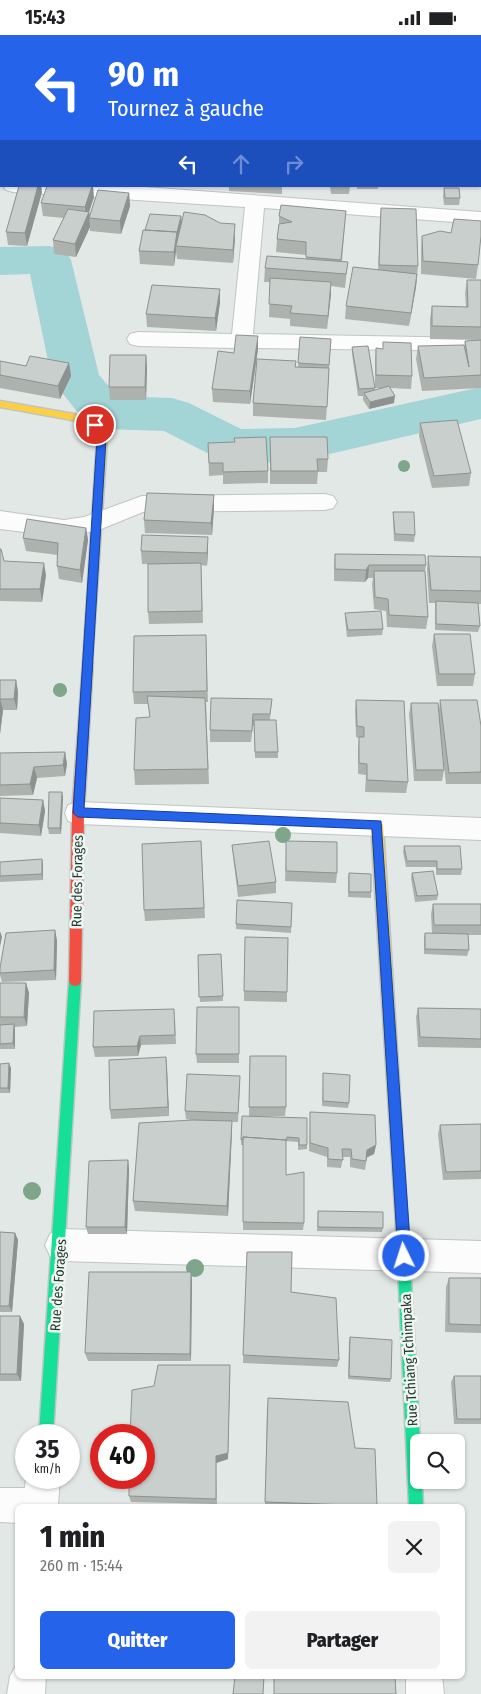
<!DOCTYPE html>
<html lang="fr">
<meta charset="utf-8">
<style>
:root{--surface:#fff;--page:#f2f2f2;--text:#202124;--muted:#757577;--accent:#2563eb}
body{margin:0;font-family:"Fira Sans Condensed",sans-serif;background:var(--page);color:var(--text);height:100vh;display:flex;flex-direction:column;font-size:19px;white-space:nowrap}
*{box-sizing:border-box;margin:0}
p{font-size:16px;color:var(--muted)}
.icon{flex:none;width:28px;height:28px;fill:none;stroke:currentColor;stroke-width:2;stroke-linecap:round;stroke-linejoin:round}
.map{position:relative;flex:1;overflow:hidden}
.panel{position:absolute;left:15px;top:1469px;width:450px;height:175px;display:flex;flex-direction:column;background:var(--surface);border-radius:8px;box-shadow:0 1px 4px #0004}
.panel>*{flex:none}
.hud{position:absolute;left:0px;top:0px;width:481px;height:152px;box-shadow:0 1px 4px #0004;background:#2563eb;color:#fff;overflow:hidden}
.buttons{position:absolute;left:410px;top:1399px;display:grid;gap:10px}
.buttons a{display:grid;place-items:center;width:55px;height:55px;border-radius:8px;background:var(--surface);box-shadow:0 1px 4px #0004;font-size:25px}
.speed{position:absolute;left:15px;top:1389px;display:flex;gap:10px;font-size:25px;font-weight:700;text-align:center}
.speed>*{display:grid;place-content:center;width:65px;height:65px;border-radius:50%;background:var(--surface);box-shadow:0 1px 4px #0004;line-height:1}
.speed small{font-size:12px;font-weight:400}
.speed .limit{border:8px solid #d22;background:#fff;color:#111}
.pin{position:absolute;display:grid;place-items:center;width:42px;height:42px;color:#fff;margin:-21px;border:2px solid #fff;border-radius:50%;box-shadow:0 1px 5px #0007}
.me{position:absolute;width:55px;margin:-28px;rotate:356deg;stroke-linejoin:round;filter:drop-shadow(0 0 4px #0008)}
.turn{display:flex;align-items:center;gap:18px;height:105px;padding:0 25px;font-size:22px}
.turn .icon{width:65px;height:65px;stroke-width:2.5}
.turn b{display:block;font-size:35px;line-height:42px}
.lanes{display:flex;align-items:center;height:48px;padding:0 25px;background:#0003;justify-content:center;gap:25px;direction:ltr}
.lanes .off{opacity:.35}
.round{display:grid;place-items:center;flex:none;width:52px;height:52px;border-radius:8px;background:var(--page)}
.overview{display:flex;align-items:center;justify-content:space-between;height:85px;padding:0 25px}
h1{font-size:30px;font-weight:800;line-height:38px}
.button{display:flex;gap:10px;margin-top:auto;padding:10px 25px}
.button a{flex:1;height:58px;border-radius:8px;background:var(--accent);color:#fff;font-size:20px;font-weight:800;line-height:58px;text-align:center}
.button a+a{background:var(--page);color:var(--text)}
.status{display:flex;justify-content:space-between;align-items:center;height:35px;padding:0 25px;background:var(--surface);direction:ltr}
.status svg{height:14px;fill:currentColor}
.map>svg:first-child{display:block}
</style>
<div class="status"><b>15:43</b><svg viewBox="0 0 49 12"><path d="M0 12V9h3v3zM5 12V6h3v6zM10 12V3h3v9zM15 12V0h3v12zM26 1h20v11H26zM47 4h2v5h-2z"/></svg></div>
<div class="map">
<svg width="481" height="1659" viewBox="0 0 481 1659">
<rect width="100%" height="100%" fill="#e2e8e5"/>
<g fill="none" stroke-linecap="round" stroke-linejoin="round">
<path fill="#a3d4d6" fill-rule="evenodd" d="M49 211 65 215 71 225 99 340 117 361 172 363 189 368 241 394 295 393 481 352V384L295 427 234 428 217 423 164 396 104 394 87 389 52 345 30 239 0 240V212Z"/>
<defs>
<path id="street" d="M3 0H21V1H3Z
M3 151H131L481 177V189L264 173 253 299 477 303 481 304V316L249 313 242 315 234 313 138 311 130 309 127 304 130 299 138 297 232 299 245 172 13 157 6 155Z
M325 459 333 461 337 467 333 473 325 475 143 477 99 495 64 502 0 494V476L64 485 84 482 142 461Z
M78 767 481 783V805L78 789 68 786 65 778 68 770Z
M61 1194 481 1206V1238L61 1226 50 1221 45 1210 50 1199Z
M26 1441V1442H60L58 1471H18V1488L0 1487V1453H25Z
M18 1627V1641H46L45 1659H7L10 1641Z
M406 1641H442L444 1659H406Z"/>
<path id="fast" d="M75 941 79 942 81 946 53 1400H39L69 946 71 942Z
M402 1184 407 1186 408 1190 420 1408 419 1445H422L423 1471H409L396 1190 397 1186Z"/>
<path id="slow" d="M0 366 74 379 98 388 107 404 92 630H84L83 627 97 404 91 392 72 385 0 372Z
M377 785 381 787 383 790 408 1190 407 1194 402 1196 397 1194 396 1190 371 790 373 787Z"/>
<path id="jam" d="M88 623 93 627 84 778 81 946 79 950 75 951 71 950 69 946 72 778 83 627Z"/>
</defs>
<use href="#street" stroke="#bfc5c2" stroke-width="2"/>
<use href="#fast" stroke="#bec6c2" stroke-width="3"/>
<use href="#slow" stroke="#bec6c2" stroke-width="3"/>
<use href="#jam" stroke="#bec6c2" stroke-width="3"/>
<use href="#street" fill="#fbfcfb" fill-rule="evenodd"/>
<use href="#fast" fill="#16e098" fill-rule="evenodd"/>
<use href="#slow" fill="#ffcf43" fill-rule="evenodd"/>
<use href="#jam" fill="#f24e42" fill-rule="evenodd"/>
</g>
<g fill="#7ea68a">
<circle cx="404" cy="431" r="6"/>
<circle cx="60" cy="655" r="7"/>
<circle cx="283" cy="800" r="8"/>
<circle cx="32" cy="1156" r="9"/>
<circle cx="195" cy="1233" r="9"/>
</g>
<path fill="#adb2af" d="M424 0H481V44H480V1H424Z
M0 31H1V131H0Z
M480 49H481V113H480Z
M19 151H41L42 157 27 211 8 210 6 197Z
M229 151H282V159L229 156Z
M330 151H350L349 159H331Z
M357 151H378V154H357Z
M444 153 460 163 459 170H444L443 161Z
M129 158 130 171 121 199 90 196V192L76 222 54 219 53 205 64 183 43 181 41 168 94 162 89 177 90 180Z
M381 173 418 231 416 252 409 291 345 284 346 271 378 235 380 186Z
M346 176 342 226 348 227 345 253 331 251 327 294 290 291V284L269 282 270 247H264L265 233 306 224V220L276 217 277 204 279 189V181Z
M181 181 182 188 235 203 233 228 177 224 176 216 174 231 140 229 139 216 145 195Z
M422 201 478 230 476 244 421 239V214Z
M467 245H481V353L422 356 416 324 418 311 464 312 465 306 477 305 430 304V284L432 271 466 272 465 258Z
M220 254V267L216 296 147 292 146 279Z
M300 302 331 304 326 385 253 381V368L296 332H298Z
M383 307 412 341 411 354 390 353 394 368 369 374 363 365V361H358L352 319V312L375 353V355L381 353H375V326L376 313 383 314Z
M258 314 250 369 213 367 212 354 234 318Z
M146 320 147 333 146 365H110L109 352Z
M0 326 26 331 69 328 71 341 60 364 0 353Z
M420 388 471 438 469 451 432 453 419 401Z
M270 402 328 424 327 437H318L317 449H270Z
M208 408 268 436V448L223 449V440L209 441Z
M214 460V473L212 500 145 498 144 485Z
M393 477 415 500 414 507 394 506 393 484Z
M86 493 88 505 82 548 59 544 57 531 58 520 26 516 23 503Z
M0 514 4 526 46 540 42 567 0 566Z
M208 514 207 531 201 530 203 588 149 589 148 577 150 529H142L141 516Z
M335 519 426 530 425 536 428 582 426 594 387 592 386 576 374 574 372 549 373 543H368L365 547 334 546V532Z
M428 521 481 522V569H478L480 591 478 597 435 595V568H429L427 534Z
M345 578 383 594 382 600 347 602 345 584Z
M434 599 475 639 473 651H437L432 611Z
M206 600 208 667H206L209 749 135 750 134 735 150 682 148 669H134L133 657Z
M0 645H16L18 657 17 675H3L0 699Z
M272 664 270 685 278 717V723H255L254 691H253L251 707H210V695Z
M356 665 408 747 406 758 365 757 366 740 358 739V713L359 703 356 702 355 676Z
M440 665 481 691V749H446L441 702 444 735 442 746H414L409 679 411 668 439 674Z
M65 717 67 729 65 741 37 743 33 760 0 761V718Z
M62 757 63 763 61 799H49L48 793Z
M0 763 43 765 45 776 41 801 0 798Z
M201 806 205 883 145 886 144 875Z
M232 810 276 847V858L238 862 233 821Z
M404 811 462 834 461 840H436V832H406L403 817Z
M286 817 337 838 336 848 285 846Z
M42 824 43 830V845L0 847V827Z
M349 838 371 857V863L348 862V844Z
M412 838 438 860 437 865 415 867 411 843Z
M292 868 291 898 236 894V889Z
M433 869H481V900H468L469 915 467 921 424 919V903L425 898H432L431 879Z
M55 895 57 906 56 945 2 947 0 940V933Z
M221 919 223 966 200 967 198 920Z
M0 948H26L29 958 27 991 14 992 15 994V1014H0Z
M244 956 287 957V967L244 966Z
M239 972V1028H197L196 1019Z
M418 973 481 974V1013L418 1012 416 982Z
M175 984 176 1009 141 1010 138 1021 95 1022 93 1012Z
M250 1021 286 1072 285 1081H249Z
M166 1022 169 1081 111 1084 110 1075Z
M0 1029 11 1033 10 1058H0Z
M323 1038 349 1068 348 1073 322 1071Z
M240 1050 238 1087H232L228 1181 135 1176 133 1166 191 1085 186 1084 185 1076Z
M310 1077 376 1110 374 1119 367 1122 365 1135 350 1132V1122H343L341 1133 327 1132V1122L309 1116Z
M242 1081 307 1083V1114L298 1115V1107L286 1106V1140L304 1188 303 1195H243V1110H241Z
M481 1089V1144L443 1145 438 1099 440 1090Z
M128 1125 129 1134 127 1199H88L86 1192Z
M318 1176 383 1193 382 1197 317 1196Z
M0 1197 15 1198 18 1205 12 1277H0Z
M247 1217 291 1257 339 1325 337 1332 243 1328Z
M191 1237 192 1246 191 1326H88L85 1318Z
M449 1243H481V1298L445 1297 446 1252Z
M0 1281H20L24 1289 21 1346H0Z
M350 1302 391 1344 390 1347 348 1344 349 1305Z
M230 1338 228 1424 216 1428 217 1469 131 1467 129 1461Z
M454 1341H481V1389H454L451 1347Z
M267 1370 355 1413 377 1471H265Z"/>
<path fill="#8d918f" d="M38 151H41L42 157 27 211 25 198Z
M92 151H93L94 162 89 177 90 183H89L90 192 76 222 75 209 86 183 85 172Z
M129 158 130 171 121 199 120 186Z
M181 181 182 189 176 211V216L174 231V217L177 197Z
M235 189V203L233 228V215Z
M417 239 416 252 409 291Z
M331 247V260L327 294 328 281Z
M220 254V267L216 296 215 283Z
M258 301V314L250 369V356Z
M146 320 147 333 146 365 145 352Z
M69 328 71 341 60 364 58 351Z
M395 361 394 368 369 374 370 367Z
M214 460V473L212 500 211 488Z
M86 493 88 505 82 548 80 535Z
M208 502V514L207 531V518Z
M44 528 46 540 42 567 40 554Z
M369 530 368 543 365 547 366 535Z
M16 645 18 657 17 675 14 664Z
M0 663 3 675 0 699Z
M65 717 67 729 65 741 63 730Z
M34 732 37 743 33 760 30 749Z
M62 757 63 763 61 799 60 793Z
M43 765 45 776 41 801 39 790Z
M42 824 43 830V845L42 839Z
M55 895 57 906 56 945 54 935Z
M0 896 2 902 0 912Z
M26 948 29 958 27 991 24 982Z
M14 989 15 994V1014L13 1008Z
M140 1001 141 1010 138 1021 137 1011Z
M166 1022 167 1031 169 1081 168 1072Z
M9 1028 11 1033 10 1058 8 1053Z
M232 1086V1097L228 1181 227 1171Z
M376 1110 374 1119 366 1123 367 1115Z
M128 1125 129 1134 127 1199 125 1192Z
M15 1198 18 1205 12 1277 9 1271Z
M191 1237 192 1246 191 1326 190 1319Z
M20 1281 24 1289 21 1346 17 1339Z
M230 1330 228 1424 216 1428 217 1469 216 1421Z"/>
<path fill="#c9cfcc" stroke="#8d918f" d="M88 0H146V1H88Z
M234 0H283V1H233Z
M352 0H386V1H351Z
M389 0H421L420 1H389Z
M428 0H481V31H480V1H428Z
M0 31H1V62H0Z
M480 49H481V100H480Z
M0 75H1V118H0Z
M19 151H38L25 198 6 197Z
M47 151H92L85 172 41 168Z
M444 153H459L460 163H445Z
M98 155 129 158 120 186 89 183Z
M281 170 346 176 341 225 306 222V207L277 204 279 189 292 187 279 181Z
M381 173 416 174 418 231 379 230Z
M68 174 89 177 75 209 53 205Z
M184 177 205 180 220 188 235 189 233 215 176 211Z
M150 179 181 181 177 198V197L145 195Z
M454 184 481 186V201L478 230 423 226 422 201 440 196 451 198Z
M143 195 177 197 174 217 139 216Z
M267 221 348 227 346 239 265 233Z
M353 232 417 239 411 278 346 271Z
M270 243 331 247 328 281 290 278 292 271 269 269Z
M467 245H481V292L432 291V271L468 272Z
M152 250 220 254 215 283 146 279Z
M236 300 258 301 250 356 212 354 218 316 234 318Z
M300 302 331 304 329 330 298 328Z
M481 305V340L424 343 418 311 464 310 469 332 465 306Z
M383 307 411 308 412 341 376 340V313L383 314Z
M368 311 375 353 359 354 352 312Z
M110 320H146L145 352H109Z
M30 321 69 328 58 351 0 340V326L26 331Z
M257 324 296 326 295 332 329 333 327 372 253 368Z
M389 351 395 361 370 367 364 358Z
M457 385 471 438 434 441 420 388Z
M266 402 268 436 223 437V428H209L208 408 235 407 234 403Z
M270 402H327L328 424H317L318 436H271Z
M147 458 214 460 211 488 144 485Z
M393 477H414L415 500 395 499Z
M27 484 86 493 80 535 57 531 58 508 23 503Z
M142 500 208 502 207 518 141 516Z
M0 514H1L4 526 44 528 40 554H0Z
M335 519 425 520 426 530H369L366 535 335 534Z
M428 521 481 522V556L431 555Z
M201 528 202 576 148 577V529Z
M374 536H425L428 582 389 580 388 564 375 562Z
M436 566 478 568 480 591 436 589Z
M381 576 383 594 348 595 345 578Z
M434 599H470L475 639H439Z
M206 600 207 656 133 657 134 601Z
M0 645H16L14 664H0Z
M147 661 205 663 208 734 134 735 136 683 150 682Z
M211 663 272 664 270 679H253L252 696 210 695Z
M356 665 404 666 408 747 367 745V729L359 728V702H364V692L357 691Z
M440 665H477L481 691V737L449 738Z
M411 668H438L444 735H416Z
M254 685H276L278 717H255Z
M65 717 63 730 34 732 30 749 0 750V718Z
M49 757H62L60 793H48Z
M0 763 43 765 39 790 0 788Z
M201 806 204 873 144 875 142 809Z
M269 806 276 847 238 851 232 810Z
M286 806 337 807V838L286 836Z
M404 811H460L462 834H437V826H407Z
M42 824V839L0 841V827Z
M433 836 438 860 417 861 412 838Z
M349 838 371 839V857H349Z
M237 865 292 868 291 892 236 889Z
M433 869H481V890H434Z
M55 895 54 935 0 938V933L6 898Z
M425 898 468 899 469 915 425 914Z
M245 902 288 903 287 957 244 956Z
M221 919 223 961 199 962 198 920Z
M0 948H26L24 982H0Z
M197 972H239V1019H196Z
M418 973 481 974V1004L420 1002Z
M174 974 175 1000 140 1001 137 1011 93 1012 94 976Z
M14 989 13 1008 0 1009V990Z
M250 1021H286V1072H249Z
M166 1022 168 1072 110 1075 109 1025Z
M9 1028 8 1053H0V1029Z
M323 1038 350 1040 349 1068 323 1066Z
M187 1039 240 1041 238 1078 185 1076Z
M310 1077 375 1080 376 1110 367 1115 366 1126 352 1124 351 1114H342L343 1125 328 1124V1113L310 1108Z
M242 1081 307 1083V1110H299V1103L287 1102 286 1106V1105L243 1102V1105H241Z
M193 1085 232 1086 227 1171 133 1166 139 1088Z
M481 1089V1136L446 1137 440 1090Z
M243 1102 286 1105V1140L304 1137V1188L243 1187Z
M128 1125 125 1192H86L89 1126Z
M318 1176 383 1177V1193L318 1192Z
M0 1197 15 1198 9 1271H0Z
M247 1217H292L291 1257 336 1263 339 1325 243 1320Z
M89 1237H191L190 1319 85 1318Z
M449 1243H481V1290L449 1289Z
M0 1281H20L17 1339H0Z
M350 1302 392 1305 391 1344 349 1341Z
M158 1330H230L228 1418 216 1421V1464L129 1461V1442H144V1400H130L132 1355 154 1351Z
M454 1341H481V1384H457Z
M268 1363 348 1367 355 1413 375 1414 377 1471 265 1467Z
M235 1641H264L263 1659H233Z
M274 1641H395L396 1659H274Z"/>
<path fill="#2563eb" stroke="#184099" d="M95 387 98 388 106 404 84 773 381 786 411 1221 409 1226 404 1227 400 1226 398 1221 372 794 78 782 73 778 97 404 90 390Z"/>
<g text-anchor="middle" stroke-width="5" stroke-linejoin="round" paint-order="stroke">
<g font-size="14" fill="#213a31" stroke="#f0f7f3">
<text transform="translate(77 846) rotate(-89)" y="5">Rue des Forages</text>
<text transform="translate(58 1250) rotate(-86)" y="5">Rue des Forages</text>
<text transform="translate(409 1325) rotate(-93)" y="5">Rue Tchiang Tchimpaka</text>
</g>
</g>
</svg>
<div class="buttons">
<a><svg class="icon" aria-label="search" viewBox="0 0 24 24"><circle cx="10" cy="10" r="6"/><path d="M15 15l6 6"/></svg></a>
</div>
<div class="speed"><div>35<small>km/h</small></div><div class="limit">40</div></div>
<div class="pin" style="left:95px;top:390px;background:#d93025"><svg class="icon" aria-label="arrive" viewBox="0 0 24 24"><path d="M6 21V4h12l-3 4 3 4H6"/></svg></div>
<svg class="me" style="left:404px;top:1221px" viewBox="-20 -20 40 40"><circle r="17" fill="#2563eb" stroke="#fff" stroke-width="3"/><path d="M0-11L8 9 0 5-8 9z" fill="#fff"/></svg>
<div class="hud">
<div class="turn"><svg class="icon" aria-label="left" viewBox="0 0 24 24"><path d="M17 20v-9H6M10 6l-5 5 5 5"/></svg><div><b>90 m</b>Tournez à gauche</div></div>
<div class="lanes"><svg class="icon" aria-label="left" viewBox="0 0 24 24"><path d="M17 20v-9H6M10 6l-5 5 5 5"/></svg><svg class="icon off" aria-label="ahead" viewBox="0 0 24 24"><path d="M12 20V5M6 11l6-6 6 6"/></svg><svg class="icon off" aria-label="right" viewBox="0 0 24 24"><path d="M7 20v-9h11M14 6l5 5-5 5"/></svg></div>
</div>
<section class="panel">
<div class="overview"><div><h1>1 min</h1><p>260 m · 15:44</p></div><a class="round"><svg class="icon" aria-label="close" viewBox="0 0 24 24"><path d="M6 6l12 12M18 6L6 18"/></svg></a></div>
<div class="button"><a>Quitter</a><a>Partager</a></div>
</section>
</div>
